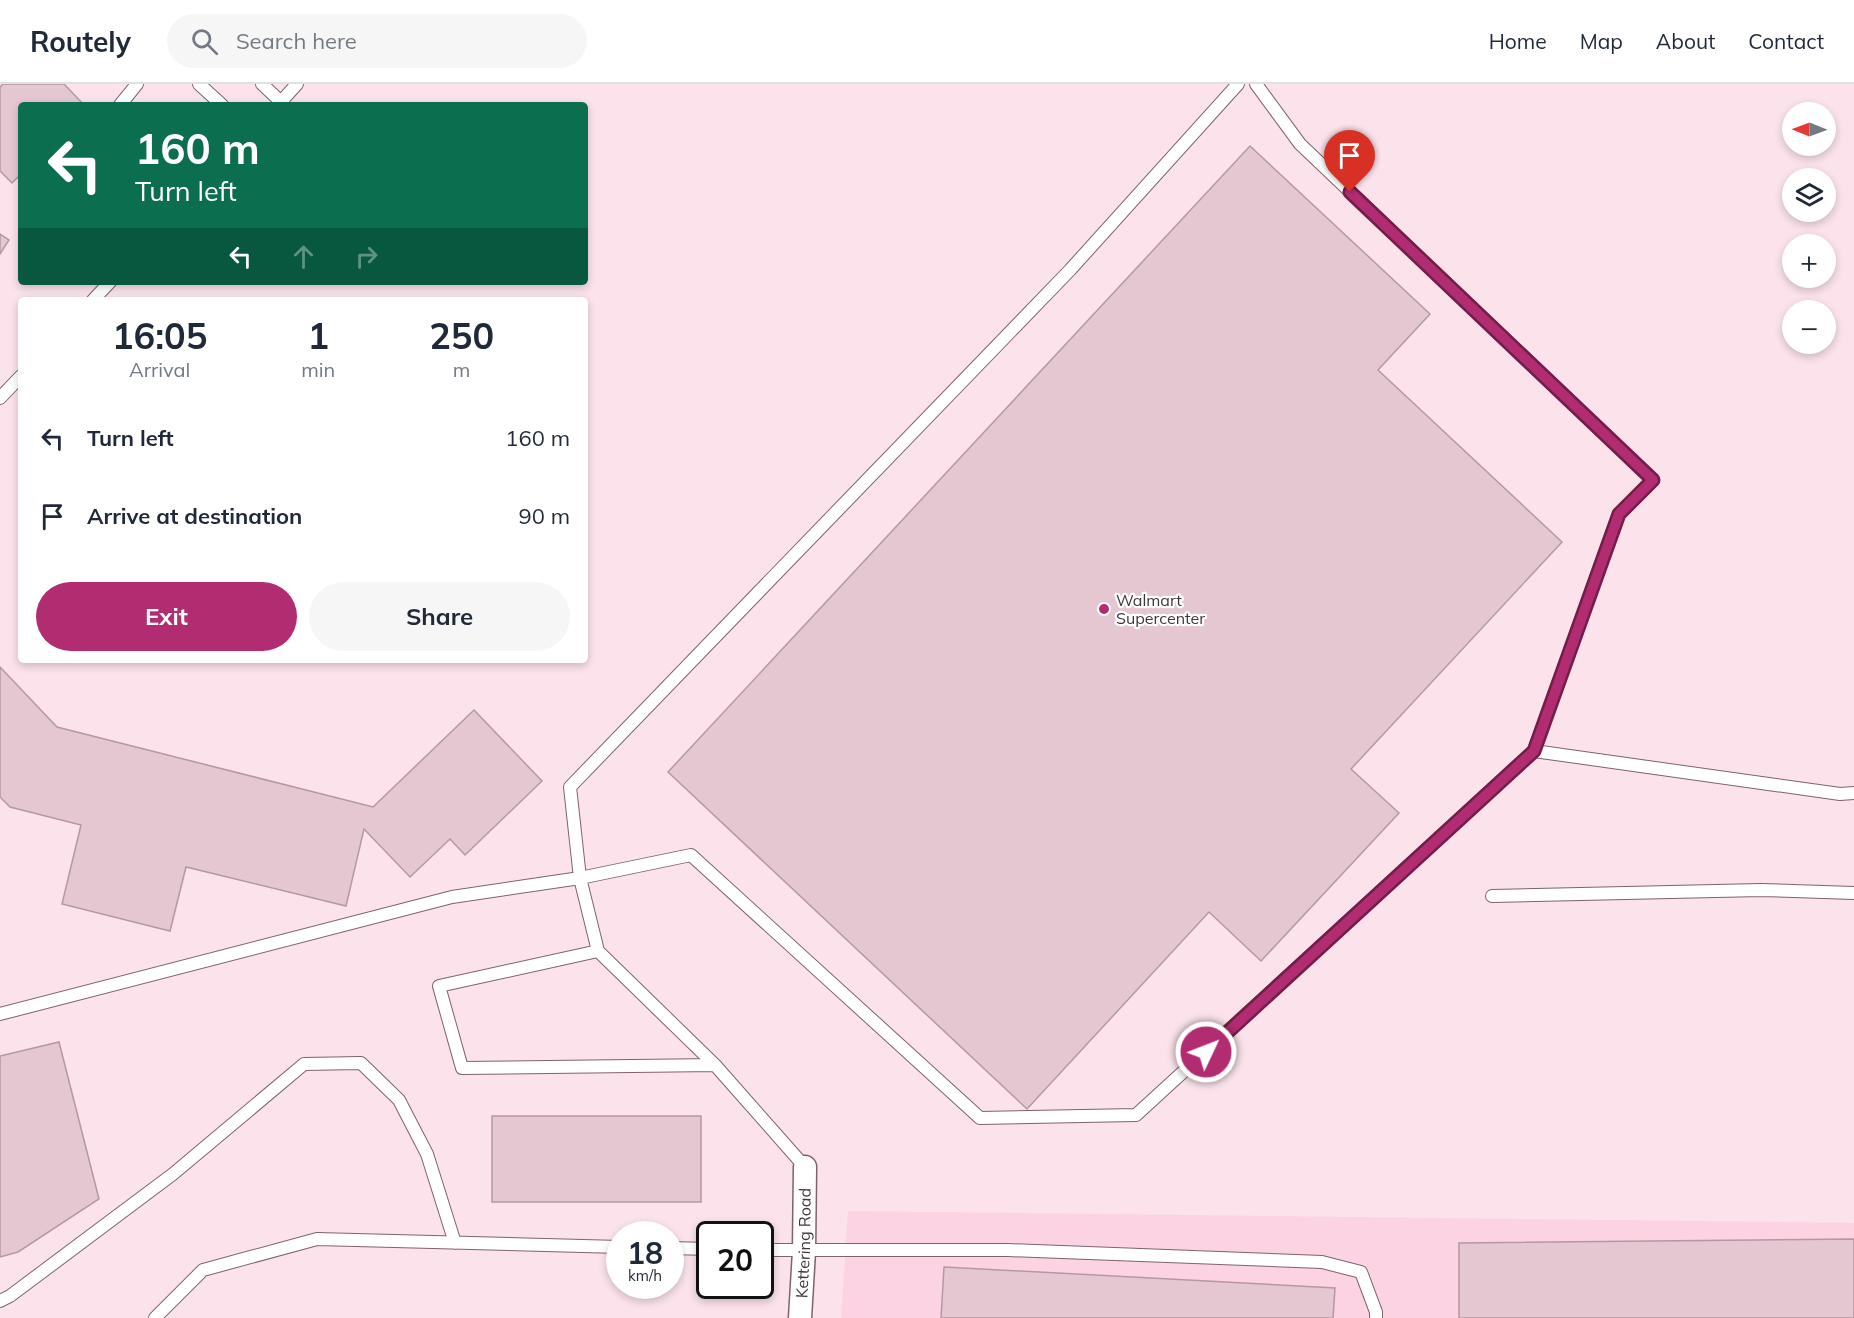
<!DOCTYPE html>
<meta charset="utf-8">
<style>
:root{--surface:#fff;--page:#f6f6f7;--text:#1f2937;--muted:#747a83;--line:#e0e1e3;--accent:#b12c71}
body{margin:0;font-family:Mulish,sans-serif;background:var(--page);color:var(--text);height:100vh;display:flex;flex-direction:column;font-size:22px;white-space:nowrap}
*{box-sizing:border-box;margin:0}
p{font-size:20px;color:var(--muted)}
.icon{flex:none;width:33px;height:33px;fill:none;stroke:currentColor;stroke-width:2;stroke-linecap:round;stroke-linejoin:round}
.map{position:relative;flex:1;overflow:hidden}
.drawer{position:absolute;left:18px;top:213px;width:570px;height:366px;display:flex;flex-direction:column;background:var(--surface);border-radius:6px;box-shadow:0 3px 9px #0003}
.drawer>*{flex:none}
.hud{position:absolute;left:18px;top:18px;width:570px;height:183px;border-radius:6px;box-shadow:0 3px 9px #0003;background:#0b6e4f;color:#fff;overflow:hidden}
.needle{width:39px;rotate:271deg}
.buttons{position:absolute;left:1782px;top:18px;display:grid;gap:12px}
.buttons a{display:grid;place-items:center;width:54px;height:54px;border-radius:50%;background:var(--surface);box-shadow:0 3px 9px #0003;font-size:30px}
.speed{position:absolute;left:606px;top:1137px;display:flex;gap:12px;font-size:30px;font-weight:700;text-align:center}
.speed>*{display:grid;place-content:center;width:78px;height:78px;border-radius:50%;background:var(--surface);box-shadow:0 3px 9px #0003;line-height:1}
.speed small{font-size:15px;font-weight:400}
.speed .limit{border:3px solid #111;border-radius:9px;background:#fff;color:#111}
.pin{position:absolute;display:grid;place-items:center;width:51px;height:51px;color:#fff;margin:-62px -26px;border-radius:50% 50% 50% 0;rotate:-45deg;box-shadow:0 0 6px #0007}
.pin .icon{rotate:45deg}
.me{position:absolute;width:66px;margin:-33px;rotate:47deg;stroke-linejoin:round;filter:drop-shadow(0 0 4px #0008)}
.turn{display:flex;align-items:center;gap:21px;height:126px;padding:0 18px;font-size:27px}
.turn .icon{width:78px;height:78px;stroke-width:2.5}
.turn b{display:block;font-size:42px;line-height:51px}
.lanes{display:flex;align-items:center;height:57px;padding:0 18px;background:#0003;justify-content:center;gap:30px;direction:ltr}
.lanes .off{opacity:.35}
.eta{display:flex;justify-content:space-evenly;align-items:center;height:102px;text-align:center}
.eta b{font-size:36px;font-weight:700;line-height:42px}
.button{display:flex;gap:12px;margin-top:auto;padding:12px 18px}
.button a{flex:1;height:69px;border-radius:36px;background:var(--accent);color:#fff;font-size:24px;font-weight:700;line-height:69px;text-align:center}
.button a+a{background:var(--page);color:var(--text)}
ul{padding:0;list-style:none}
li{display:flex;align-items:center;gap:18px;height:78px;padding:0 18px}
li div{flex:1}
li b{display:block;font-size:22px}
li em{font-style:normal}
header{display:flex;align-items:center;gap:36px;box-sizing:border-box;height:84px;padding:0 30px;background:var(--surface);border-bottom:2px solid var(--line)}
header strong{font-size:28px}
nav{display:flex;gap:33px;margin-inline-start:auto;font-size:21px}
.search{width:420px;height:54px;background:var(--page);display:flex;align-items:center;gap:15px;box-sizing:border-box;padding:0 21px;border-radius:33px;color:var(--muted);font-size:22px}
.map>svg:first-child{display:block}
</style>
<header>
<strong>Routely</strong>
<div class="search"><svg class="icon" aria-label="search" viewBox="0 0 24 24"><circle cx="10" cy="10" r="6"/><path d="M15 15l6 6"/></svg>Search here</div>
<nav><a>Home</a><a>Map</a><a>About</a><a>Contact</a></nav>
</header>
<div class="map">
<svg width="1854" height="1234" viewBox="0 0 1854 1234">
<rect width="100%" height="100%" fill="#fbe2eb"/>
<path fill="#fbd3e2" d="M848 1127 1854 1139V1234H841Z"/>
<path fill="#e5c7d2" stroke="#b598a3" stroke-width="1.5" d="M3 0H64L84 21H21V90L12 99 0 87V3Z
M1250 62 1430 230 1378 286 1562 458 1351 685 1399 729 1261 877 1209 828 1027 1025 668 688Z
M0 150 9 156 0 170Z
M0 583 57 643 373 723 474 626 542 697 465 771 450 755 410 793 364 745 346 822 186 783 170 847 62 820 81 741 10 723 0 713Z
M59 958 99 1115 18 1168 0 1173V972Z
M492 1032H701V1118H492Z
M1854 1155V1234H1459V1159Z
M944 1183 1335 1204 1333 1234H941Z"/>
<g fill="none" stroke-linecap="round" stroke-linejoin="round">
<defs>
<path id="lane" d="M199 0 222 21
M262 0 281 18
M1256 0 1300 60 1653 396 1619 430 1534 667
M120 21 137 0
M278 21 297 0
M93 216 110 198
M0 314 21 292
M1492 812 1761 806 1854 809
M598 867 439 902 462 984 715 981
M0 930 452 813 580 794 691 771 980 1034 1136 1031 1534 667 1840 710 1854 709
M805 1083 715 981 598 867 580 794 570 703 1070 186 1238 0
M670 1164 710 1165
M760 1166H1008L1322 1178 1361 1188 1376 1228V1234
M0 1217 10 1212 173 1090 304 980 361 979 399 1016 427 1070 455 1159
M155 1234 203 1186 317 1155 620 1163"/>
<g id="street">
<path id="s1" d="M800 1234 804 1167 805 1083"/>
</g>
</defs>
<use href="#lane" stroke="#7e636d" stroke-width="14"/>
<use href="#street" stroke="#7e636d" stroke-width="25"/>
<use href="#lane" stroke="#fff" stroke-width="12"/>
<use href="#street" stroke="#fff" stroke-width="22"/>
</g>
<g fill="none" stroke-linecap="round" stroke-linejoin="round">
<defs>
<path id="route" d="M1206 968 1534 667 1619 430 1653 396 1350 108"/>
</defs>
<use href="#route" stroke="#731d49" stroke-width="15"/>
<use href="#route" stroke="#b12c71" stroke-width="10"/>
</g>
<circle fill="#b12c71" stroke="#fff" stroke-width="2" cx="1104" cy="525" r="6"/>
<g text-anchor="middle" stroke-width="4.5" stroke-linejoin="round" paint-order="stroke">
<g font-size="16" fill="#413539" stroke="#fff" text-anchor="start">
<text x="1116" y="522">Walmart<tspan x="1116" dy="18">Supercenter</tspan></text>
</g>
<g font-size="16" fill="#413539" stroke="#fff">
<text dy="6" stroke="none"><textPath href="#s1" startOffset="75">Kettering Road</textPath></text>
</g>
</g>
</svg>
<div class="buttons">
<a><svg class="needle" viewBox="-14 -14 28 28"><path d="M0-13l5 13h-10z" fill="#e53935"/><path d="M0 13l5-13h-10z" fill="#747a83"/></svg></a>
<a><svg class="icon" aria-label="layers" viewBox="0 0 24 24"><path d="M12 4l9 5-9 5-9-5zM3 14l9 5 9-5"/></svg></a>
<a>+</a>
<a>−</a>
</div>
<div class="speed"><div>18<small>km/h</small></div><div class="limit">20</div></div>
<div class="pin" style="left:1350px;top:108px;background:#d93025"><svg class="icon" aria-label="arrive" viewBox="0 0 24 24"><path d="M6 21V4h12l-3 4 3 4H6"/></svg></div>
<svg class="me" style="left:1206px;top:968px" viewBox="-20 -20 40 40"><circle r="17" fill="#b12c71" stroke="#fff" stroke-width="3"/><path d="M0-11L8 9 0 5-8 9z" fill="#fff"/></svg>
<div class="hud">
<div class="turn"><svg class="icon" aria-label="left" viewBox="0 0 24 24"><path d="M17 20v-9H6M10 6l-5 5 5 5"/></svg><div><b>160 m</b>Turn left</div></div>
<div class="lanes"><svg class="icon" aria-label="left" viewBox="0 0 24 24"><path d="M17 20v-9H6M10 6l-5 5 5 5"/></svg><svg class="icon off" aria-label="ahead" viewBox="0 0 24 24"><path d="M12 20V5M6 11l6-6 6 6"/></svg><svg class="icon off" aria-label="right" viewBox="0 0 24 24"><path d="M7 20v-9h11M14 6l5 5-5 5"/></svg></div>
</div>
<section class="drawer">
<div class="eta">
<div><b>16:05</b><p>Arrival</p></div>
<div><b>1</b><p>min</p></div>
<div><b>250</b><p>m</p></div>
</div>
<ul>
<li><svg class="icon" aria-label="left" viewBox="0 0 24 24"><path d="M17 20v-9H6M10 6l-5 5 5 5"/></svg><div><b>Turn left</b></div><em>160 m</em></li>
<li><svg class="icon" aria-label="arrive" viewBox="0 0 24 24"><path d="M6 21V4h12l-3 4 3 4H6"/></svg><div><b>Arrive at destination</b></div><em>90 m</em></li>
</ul>
<div class="button"><a>Exit</a><a>Share</a></div>
</section>
</div>
